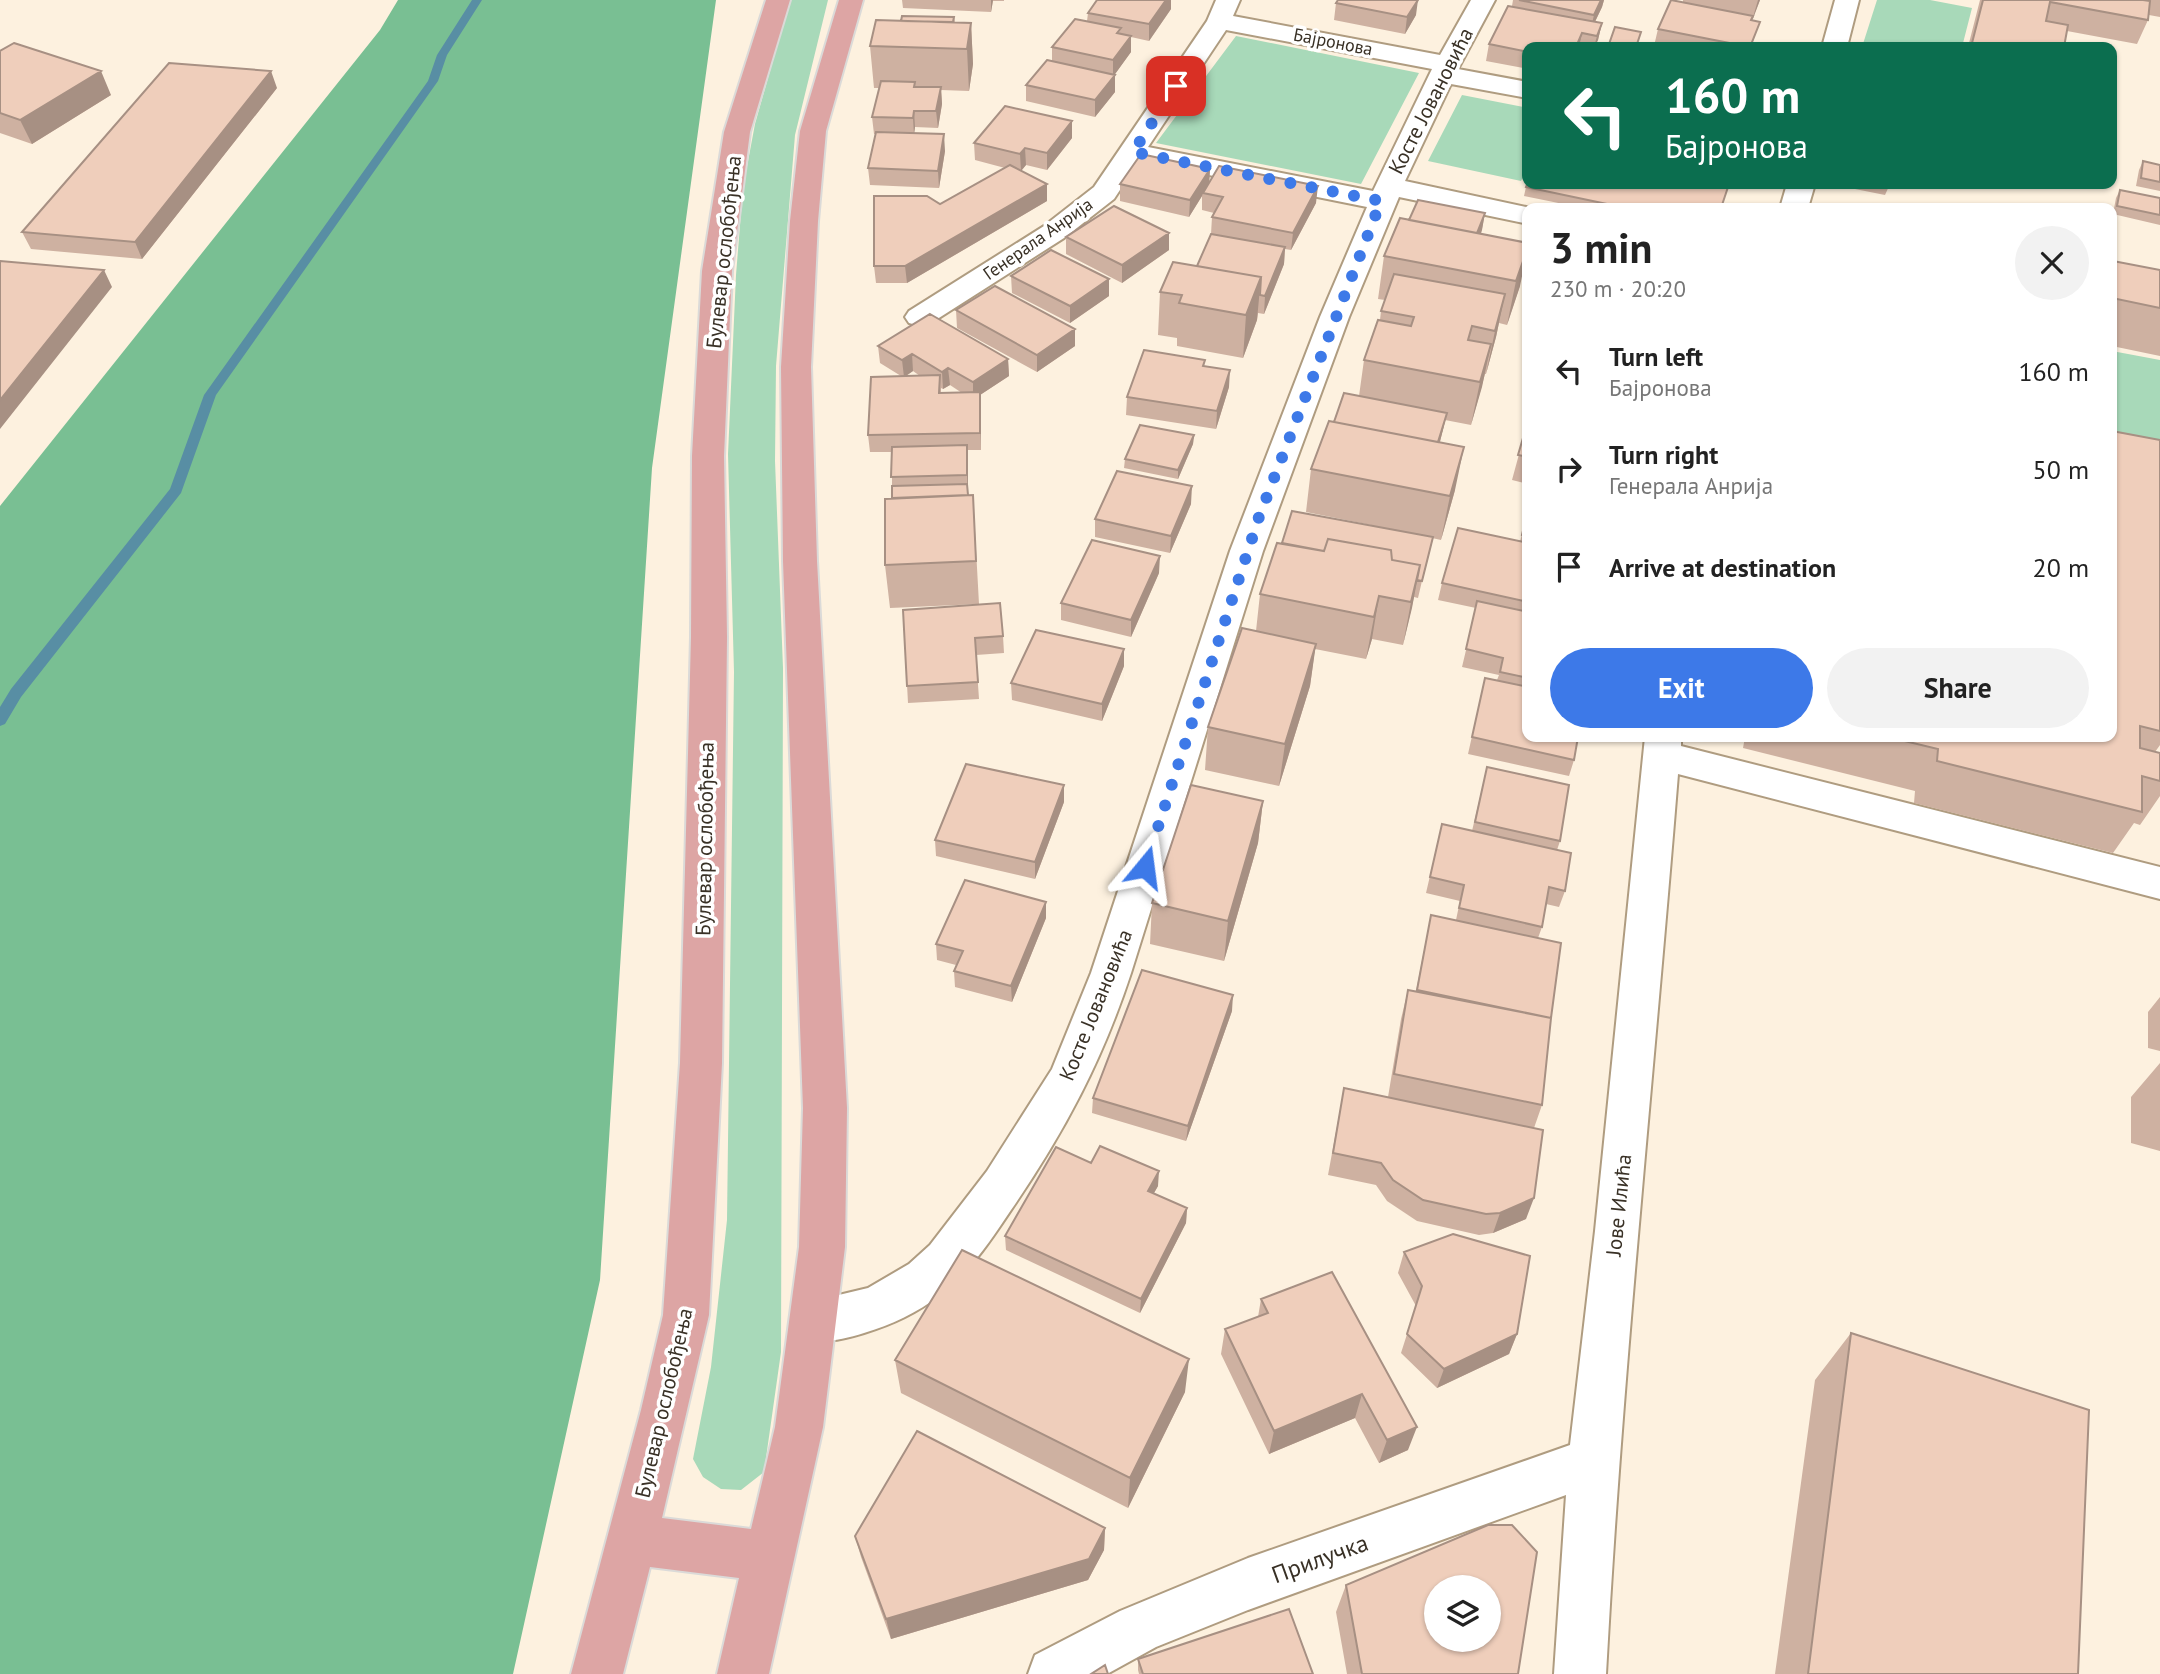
<!DOCTYPE html>
<meta charset="utf-8">
<style>
:root{--surface:#fff;--page:#f2f2f2;--text:#222;--muted:#767676;--accent:#3d79e8}
body{margin:0;font-family:"PT Sans",sans-serif;background:var(--page);color:var(--text);height:100vh;display:flex;flex-direction:column;font-size:26px;white-space:nowrap}
*{box-sizing:border-box;margin:0}
p{font-size:23px;color:var(--muted)}
.icon{flex:none;width:38px;height:38px;fill:none;stroke:currentColor;stroke-width:2;stroke-linecap:round;stroke-linejoin:round}
.map{position:relative;flex:1;overflow:hidden}
.sheet{position:absolute;left:1522px;top:203px;width:595px;height:539px;display:flex;flex-direction:column;background:var(--surface);border-radius:14px;box-shadow:0 2px 5px #0004}
.sheet>*{flex:none}
.hud{position:absolute;left:1522px;top:42px;width:595px;height:147px;border-radius:14px;box-shadow:0 2px 5px #0004;background:#0b6e4f;color:#fff;overflow:hidden}
.buttons{position:absolute;left:1424px;top:1575px;display:grid;gap:14px}
.buttons a{display:grid;place-items:center;width:77px;height:77px;border-radius:50%;background:var(--surface);box-shadow:0 2px 5px #0004;font-size:35px}
.pin{position:absolute;display:grid;place-items:center;width:60px;height:60px;color:#fff;margin:-30px;border-radius:14px;box-shadow:0 4px 10px #0006}
.me{position:absolute;width:77px;margin:-38px;rotate:16deg;stroke-linejoin:round;filter:drop-shadow(0 0 5px #0008)}
.turn{display:flex;align-items:center;gap:24px;height:147px;padding:0 28px;font-size:32px}
.turn .icon{width:91px;height:91px;stroke-width:2.5}
.turn b{display:block;font-size:49px;line-height:60px}
.round{display:grid;place-items:center;flex:none;width:74px;height:74px;border-radius:37px;background:var(--page)}
.head{display:flex;align-items:center;justify-content:space-between;height:119px;padding:0 28px}
h1{font-size:42px;font-weight:700;line-height:52px}
.action{display:flex;gap:14px;margin-top:auto;padding:14px 28px}
.action a{flex:1;height:80px;border-radius:42px;background:var(--accent);color:#fff;font-size:28px;font-weight:700;line-height:80px;text-align:center}
.action a+a{background:var(--page);color:var(--text)}
ul{padding:0;list-style:none}
li{display:flex;align-items:center;gap:21px;height:98px;padding:0 28px}
li div{flex:1}
li b{display:block;font-size:26px}
li em{font-style:normal}
.map>svg:first-child{display:block}
</style>
<div class="map">
<svg width="2160" height="1674" viewBox="0 0 2160 1674">
<rect width="100%" height="100%" fill="#fdf1df"/>
<path fill="#a8d9b9" d="M790 0H828L795 135 776 366 775 461 783 668 781 1352 764 1472 741 1490 721 1489 703 1477 693 1459 711 1367 727 1220 734 672 728 454 736 275 743 188 755 124Z
M1877 0H1930L1972 8 1962 47H1862Z
M1236 36 1419 73 1361 184 1156 143Z
M1462 95 1528 108V167L1521 181 1428 161Z
M2112 351 2160 360V458L2112 448Z"/>
<path fill="#79bf93" d="M398 0H716L652 468 600 1280 513 1674H0V506L380 30Z"/>
<g fill="none" stroke-linecap="round" stroke-linejoin="round">
<path fill="#588ea4" fill-rule="evenodd" d="M472 0H482L447 55 438 81 216 395 181 493 21 697 5 724 0 726V707L11 689 170 489 204 395 428 81 437 55Z"/>
<defs>
<path id="minor" d="M1216 0H1240L1233 16 1440 55 1471 0H1495L1458 69 1528 82V98L1451 84 1405 181 1531 208H1528V224L1399 197 1349 317 1263 551 1131 973C1102 1061 1064 1133 1011 1210 991 1240 969 1273 940 1295 917 1313 891 1325 864 1333 841 1340 819 1345 797 1337L790 1321 797 1305 868 1288 909 1264 930 1245 987 1171 1052 1069 1091 973 1230 551 1320 317 1367 207 1139 161 1114 199 1064 238 931 323 920 326 909 323 905 317 909 311 1044 226 1094 187 1207 21ZM1226 30 1432 69 1373 191 1148 147Z
M1835 0H1859L1847 47H1822Z
M1787 184H1815L1808 208H1780Z
M1645 737H1681V746L2160 867V899L1678 774C1654 1074 1622 1373 1606 1674H1554L1566 1495 1248 1610 1156 1647 1107 1674H1028L1035 1655 1120 1611 1248 1558 1570 1445 1595 1231Z"/>
<path id="major" d="M766 0H790L750 132 732 271 724 456 727 637 722 1063 709 1315 662 1518 751 1529 775 1427 799 1247 803 1108 783 561 781 367 790 221 800 131 839 0H863L826 131 818 221 811 367 817 561 847 1108 845 1247 823 1427 769 1674H717L739 1578 650 1567 623 1674H571L641 1410 663 1315 680 1063 691 637 692 456 702 271 724 132Z"/>
</defs>
<use href="#minor" stroke="#af9c80" stroke-width="4"/>
<use href="#major" stroke="#dbdad8" stroke-width="4"/>
<use href="#minor" fill="#fff" fill-rule="evenodd"/>
<use href="#major" fill="#dda5a4" fill-rule="evenodd"/>
</g>
<path fill="#ceb1a1" fill-rule="evenodd" d="M902 0H1004V1H993L991 12 903 8Z
M1513 0H1604L1602 7 1595 22 1602 23 1598 40 1595 47H1528V69L1486 61 1489 44 1512 6Z
M1683 0H1760L1752 20 1760 22 1751 47H1661L1654 46 1658 29 1683 2Z
M1980 0H2160V17L2149 15 2148 20 2137 44 2067 31 2064 47H1968Z
M1336 3 1416 15 1405 34 1334 20Z
M1171 9 1149 41 1131 37V52L1114 75 1115 92 1095 117 1026 101V85L1052 61V47L1087 21 1088 13Z
M954 17 955 22 971 23 973 64 969 91 941 90 942 104 938 128 915 127 914 133 945 151 939 188 870 185 868 168 876 134H874L872 117 879 88H874L870 46 901 21Z
M0 51 111 95 32 144 0 133Z
M277 88 142 259 31 249 22 232Z
M1072 121V138L1047 170 1026 165 1021 171 1047 184V201L907 283H876L874 266 940 204 1005 168 975 160 974 143Z
M2143 161 2160 165V191L2136 186 2139 170Z
M1210 169 1209 182 1316 203 1291 250 1285 249 1284 264 1264 314 1258 313 1257 320 1243 358 1177 346V338L1158 335 1160 292 1197 266 1211 234 1212 217 1214 213 1202 210V196L1189 217 1120 201V184Z
M1830 184H1890L1885 195Z
M1526 187 1721 208H1583L1524 196Z
M2120 190 2160 198V225L2113 214 2116 198Z
M1485 213 1481 234 1520 286 1507 325 1499 323 1496 337 1486 374H1485L1471 425 1445 420 1440 442 1455 490 1441 540 1432 538 1418 598 1414 597 1403 645 1372 639 1366 659 1315 649 1310 686 1279 786 1205 770 1208 727 1256 631 1260 594 1282 543 1371 525 1306 512 1311 469 1334 422 1359 396 1364 360 1380 320 1381 311 1385 300 1378 299 1384 256 1409 220Z
M1066 237 1169 250 1122 283 1066 254Z
M2112 262 2160 270V356L2112 346Z
M1011 276 1109 279V296L1070 323 1012 293Z
M956 310 1075 346 1037 372 957 328Z
M878 346 1008 359 1009 376 980 395 981 450H967L968 495H973L979 604 890 608 885 565 892 498V452H870L868 435 901 376 880 363ZM913 371 920 376H906ZM950 385 962 393H941V388L943 389Z
M1205 360 1204 366 1229 387 1216 429 1126 415 1127 397Z
M1528 421V484L1512 480Z
M1194 435 1193 444 1178 479 1124 468 1125 459Z
M2160 440V745L2155 752 2160 753V796L2140 825 2134 823 2113 853 1914 803 1915 791 1743 748 1745 737H2112Z
M1191 504 1170 553 1095 537V519Z
M1528 508V737L1574 760 1569 776 1468 754 1485 678 1497 680 1499 675 1462 667 1476 608 1438 600 1442 583 1520 542Z
M1159 573 1131 637 1061 620V603Z
M903 610 1003 636 1004 653 976 655 979 699 908 703Z
M1124 649V666L1102 721 1012 700 1011 683Z
M1487 767 1560 841 1557 850 1565 891 1559 907 1546 904 1542 927 1538 938 1551 1018 1542 1105 1534 1128 1526 1219 1493 1233 1479 1235 1417 1221 1387 1201 1376 1185 1328 1175 1344 1088 1388 1097 1401 1019 1408 990 1416 991 1431 915 1456 920 1460 901 1426 893 1442 824 1472 831Z
M1263 801 1258 843 1224 961 1150 944 1152 903Z
M1064 802 1035 879 936 856 935 840Z
M1046 902V918L1012 1002 955 987 954 971 956 965 937 960 936 944Z
M2160 997V1051L2148 1048V1012Z
M1232 1011 1186 1141 1092 1113 1093 1098Z
M2160 1063V1151L2131 1143V1097Z
M1091 1163 1158 1186 1154 1193 1187 1208 1186 1223 1140 1313 1006 1250 1005 1236Z
M1404 1252 1517 1334 1509 1354 1437 1388 1401 1353 1416 1306 1398 1273Z
M1332 1272 1408 1450 1379 1463 1355 1418 1269 1454 1221 1354 1225 1329 1258 1317 1261 1299Z
M1851 1333 2078 1674H1775L1815 1380Z
M895 1360 1185 1392 1128 1508 901 1393Z
M1105 1528 1104 1550 1088 1580 891 1639 861 1557 855 1536Z
M1346 1585 1518 1674H1347L1336 1612Z
M1138 1659 1313 1674H1139L1138 1670Z"/>
<path fill="#a79083" d="M991 0H993L991 12Z
M1166 0H1171V9L1149 41V24Z
M1418 0 1416 15 1405 34 1407 17Z
M1601 0H1604L1602 7 1590 32 1594 15Z
M1758 0H1760L1751 24Z
M971 23 973 64 969 91 967 49Z
M1602 23 1598 40 1594 47 1597 36Z
M1582 33 1579 47H1576Z
M1131 36V52L1113 77V60Z
M101 71 111 95 32 144 20 120Z
M271 71 277 88 142 259 135 242Z
M1115 75V92L1095 117V100Z
M941 87 942 104 938 128 936 111Z
M914 111 915 127 914 135 913 118Z
M1072 121V138L1047 170V153Z
M944 134 945 151 939 188 938 171Z
M1025 148 1026 165 1021 171 1020 154Z
M1210 169 1209 186 1203 193 1202 196 1189 217 1190 200Z
M1047 184V201L907 283 905 266Z
M1318 186 1316 203 1291 250 1293 233Z
M1485 213 1482 230 1470 260 1473 243Z
M1169 233V250L1122 283V265Z
M1285 247 1284 264 1264 314 1265 296Z
M1528 247 1520 286 1507 325 1516 281Z
M104 270 112 287 0 429V400Z
M1261 277 1257 320 1243 358 1246 315Z
M1109 279V296L1070 323V306Z
M1505 294 1496 337 1486 374 1495 331Z
M1075 329V346L1037 372V355Z
M1491 344 1482 387 1471 425 1480 382Z
M912 354 913 371 904 377 902 360Z
M1008 359 1009 376 980 395 981 450 980 433 973 400V382Z
M948 368 950 385 943 389 942 372Z
M1230 370 1229 387 1216 429 1217 411Z
M1447 413 1443 430 1430 478 1433 460Z
M1194 435 1193 444 1178 479V470Z
M967 445 968 462V522L967 475Z
M1464 447 1455 490 1441 540 1450 496Z
M1192 486 1191 504 1170 553 1171 536Z
M1160 556 1159 573 1131 637V620Z
M1420 565 1412 608 1403 645 1411 602Z
M1379 596 1372 639 1366 659 1374 617Z
M1316 644 1310 686 1279 786 1285 744Z
M1124 649V666L1102 721V704Z
M1064 785V802L1035 879V862Z
M1263 801 1258 843 1224 961 1228 921Z
M1046 902V918L1012 1002 1011 986Z
M1233 995 1232 1011 1186 1141 1188 1126Z
M1159 1171 1158 1186 1147 1205 1148 1191Z
M1534 1198 1526 1219 1493 1233 1500 1213Z
M1187 1208 1186 1223 1140 1313 1141 1299Z
M1517 1334 1509 1354 1437 1388 1444 1369Z
M1189 1359 1185 1392 1128 1508 1130 1478Z
M1362 1394 1355 1418 1269 1454 1274 1431Z
M1417 1427 1408 1450 1379 1463 1387 1440Z
M1105 1528 1104 1550 1088 1580 891 1639 886 1619Z"/>
<path fill="#efcebb" stroke="#a79083" stroke-width="2" fill-rule="evenodd" d="M1097 0H1166L1149 24 1088 13Z
M1338 0H1418L1407 17 1336 3Z
M1519 0H1601L1594 15Z
M1671 0 1753 16 1751 20 1760 22 1750 47 1658 29Z
M1983 0H2143L2150 1 2148 20 2050 2 2046 21 2068 25 2064 47H1971Z
M1508 6 1602 23 1597 36 1582 33 1576 47H1528V52L1489 44Z
M902 16 954 17 953 22 901 21Z
M1075 19 1121 28 1117 33 1131 36 1113 60 1052 47Z
M876 20 971 23 967 49 870 46Z
M1615 27 1641 32 1636 47H1608Z
M14 43 101 71 20 120 0 113V51Z
M1047 60 1115 75 1095 100 1026 85Z
M169 63 271 71 135 242 22 232Z
M881 81 915 82 914 87H941L936 111H914L913 118 872 117Z
M1005 106 1072 121 1047 153 1025 148 1020 154 974 143Z
M876 132 944 134 938 171 868 168Z
M1141 154 1210 169 1190 200 1120 184Z
M2143 161 2160 165V182L2141 178Z
M1010 165 1047 184 905 266H874V196H927L940 204Z
M1219 166 1318 186 1293 233 1212 217 1223 197 1203 193Z
M1528 182V184H1729L1721 208H1626L1526 187Z
M2120 190 2160 198V215L2117 206Z
M1418 200 1485 213 1477 233 1409 220Z
M1114 206 1169 233 1122 265 1066 237Z
M1400 218 1528 243V247L1516 281 1384 256Z
M1211 234 1285 247 1265 296 1260 295 1261 277 1197 266Z
M1051 250 1109 279 1070 306 1011 276Z
M0 261 104 270 0 400Z
M2113 261 2160 270V308L2112 298Z
M1173 262 1261 277 1246 315 1179 303 1182 295 1160 292Z
M1394 274 1505 294 1495 331 1472 326 1468 340 1491 344 1480 382 1364 360 1378 320 1411 326 1414 317 1381 311Z
M995 286 1075 329 1037 355 956 310Z
M930 314 1008 359 973 382 948 368 942 372 912 354 902 360 878 346Z
M1144 350 1205 360 1203 366 1230 370 1217 411 1127 397Z
M940 375 939 393 980 392V433L868 435 871 377Z
M1344 393 1447 413 1438 442 1334 422Z
M1329 421 1464 447 1450 496 1311 469Z
M1528 421V457L1518 455Z
M1140 425 1194 435 1178 470 1125 459Z
M2112 431 2160 440V731L2140 726V748L2160 753V781L2142 776V812L1937 761 1938 749 1888 737H2112Z
M967 445V475L891 477 892 447Z
M1117 471 1192 486 1171 536 1095 519Z
M967 484 968 495 892 498V486Z
M973 495 976 561 885 565V499Z
M1528 509V536L1522 535Z
M1292 511 1433 537 1422 581 1417 580 1420 565 1392 560 1391 550 1328 539 1324 551 1282 543Z
M1458 528 1528 543V602L1442 583Z
M1328 539 1391 550 1392 560 1420 565 1411 602 1379 596 1374 617 1260 594 1277 543 1324 551Z
M1092 540 1160 556 1131 620 1061 603Z
M1477 601 1528 612V678L1500 672 1503 658 1466 649Z
M1000 603 1003 636 975 638 978 682 907 686 903 610Z
M1242 628 1316 644 1285 744 1208 727Z
M1036 630 1124 649 1102 704 1011 683Z
M1485 678 1528 687V737H1578L1574 760 1472 737Z
M966 764 1064 785 1035 862 935 840Z
M1487 767 1569 785 1560 841 1475 822Z
M1191 785 1263 801 1228 921 1152 903Z
M1442 824 1571 853 1565 891 1549 887 1542 927 1459 908 1464 885 1430 877Z
M965 880 1046 902 1011 986 954 971 963 951 936 944Z
M1431 915 1561 943 1551 1018 1417 990Z
M1142 970 1233 995 1188 1126 1093 1098Z
M1408 990 1551 1018 1542 1105 1394 1074Z
M1344 1088 1543 1130 1534 1198 1500 1213 1486 1214 1423 1200 1393 1180 1381 1163 1333 1153Z
M1100 1146 1159 1171 1148 1191 1187 1208 1141 1299 1005 1236 1056 1147 1091 1163Z
M1453 1234 1530 1256 1517 1334 1444 1369 1407 1334 1422 1286 1404 1252Z
M962 1250 1189 1359 1130 1478 895 1360Z
M1332 1272 1417 1427 1387 1440 1362 1394 1274 1431 1225 1329 1268 1313 1261 1299Z
M1851 1333 2089 1410 2078 1674H1808Z
M917 1431 1105 1528 1089 1559 886 1619 855 1536Z
M1488 1525H1512L1537 1552 1518 1674H1362L1346 1585ZM1437 1587H1489V1640H1437Z
M1289 1609 1313 1674H1143L1138 1659Z
M1105 1665 1108 1674H1091Z"/>
<g fill="none" stroke-linecap="round" stroke-linejoin="round">
<path stroke="#3d79e8" stroke-width="12" stroke-dasharray="0 21.6" d="M1145 867 1259 517 1381 201 1133 152 1176 86"/>
</g>
<g text-anchor="middle" stroke-width="7" stroke-linejoin="round" paint-order="stroke">
<g font-size="18" fill="#393126" stroke="#fff">
<text transform="translate(1333 42) rotate(11)" y="6">Бајронова</text>
<text transform="translate(1038 239) rotate(-35)" y="6">Генерала Анрија</text>
</g>
<g font-size="21" fill="#393126" stroke="#fff">
<text transform="translate(1431 101) rotate(-63)" y="7">Косте Јовановића</text>
<text transform="translate(724 252) rotate(-84)" y="7">Булевар ослобођења</text>
<text transform="translate(705 839) rotate(-89)" y="7">Булевар ослобођења</text>
<text transform="translate(1096 1005) rotate(-68)" y="7">Косте Јовановића</text>
<text transform="translate(1619 1205) rotate(-84)" y="7">Јове Илића</text>
<text transform="translate(664 1403) rotate(-77)" y="7">Булевар ослобођења</text>
</g>
<g font-size="24" fill="#393126" stroke="#fff">
<text transform="translate(1320 1559) rotate(-20)" y="8">Прилучка</text>
</g>
</g>
</svg>
<div class="buttons">
<a><svg class="icon" aria-label="layers" viewBox="0 0 24 24"><path d="M12 4l9 5-9 5-9-5zM3 14l9 5 9-5"/></svg></a>
</div>
<div class="pin" style="left:1176px;top:86px;background:#d93025"><svg class="icon" aria-label="arrive" viewBox="0 0 24 24"><path d="M6 21V4h12l-3 4 3 4H6"/></svg></div>
<svg class="me" style="left:1145px;top:867px" viewBox="-20 -20 40 40"><path d="M0-17L14 15 0 8-14 15z" fill="#3d79e8" stroke="#fff" stroke-width="4"/></svg>
<div class="hud">
<div class="turn"><svg class="icon" aria-label="left" viewBox="0 0 24 24"><path d="M17 20v-9H6M10 6l-5 5 5 5"/></svg><div><b>160 m</b>Бајронова</div></div>
</div>
<section class="sheet">
<div class="head"><div><h1>3 min</h1><p>230 m · 20:20</p></div><a class="round"><svg class="icon" aria-label="close" viewBox="0 0 24 24"><path d="M6 6l12 12M18 6L6 18"/></svg></a></div>
<ul>
<li><svg class="icon" aria-label="left" viewBox="0 0 24 24"><path d="M17 20v-9H6M10 6l-5 5 5 5"/></svg><div><b>Turn left</b><p>Бајронова</p></div><em>160 m</em></li>
<li><svg class="icon" aria-label="right" viewBox="0 0 24 24"><path d="M7 20v-9h11M14 6l5 5-5 5"/></svg><div><b>Turn right</b><p>Генерала Анрија</p></div><em>50 m</em></li>
<li><svg class="icon" aria-label="arrive" viewBox="0 0 24 24"><path d="M6 21V4h12l-3 4 3 4H6"/></svg><div><b>Arrive at destination</b></div><em>20 m</em></li>
</ul>
<div class="action"><a>Exit</a><a>Share</a></div>
</section>
</div>
